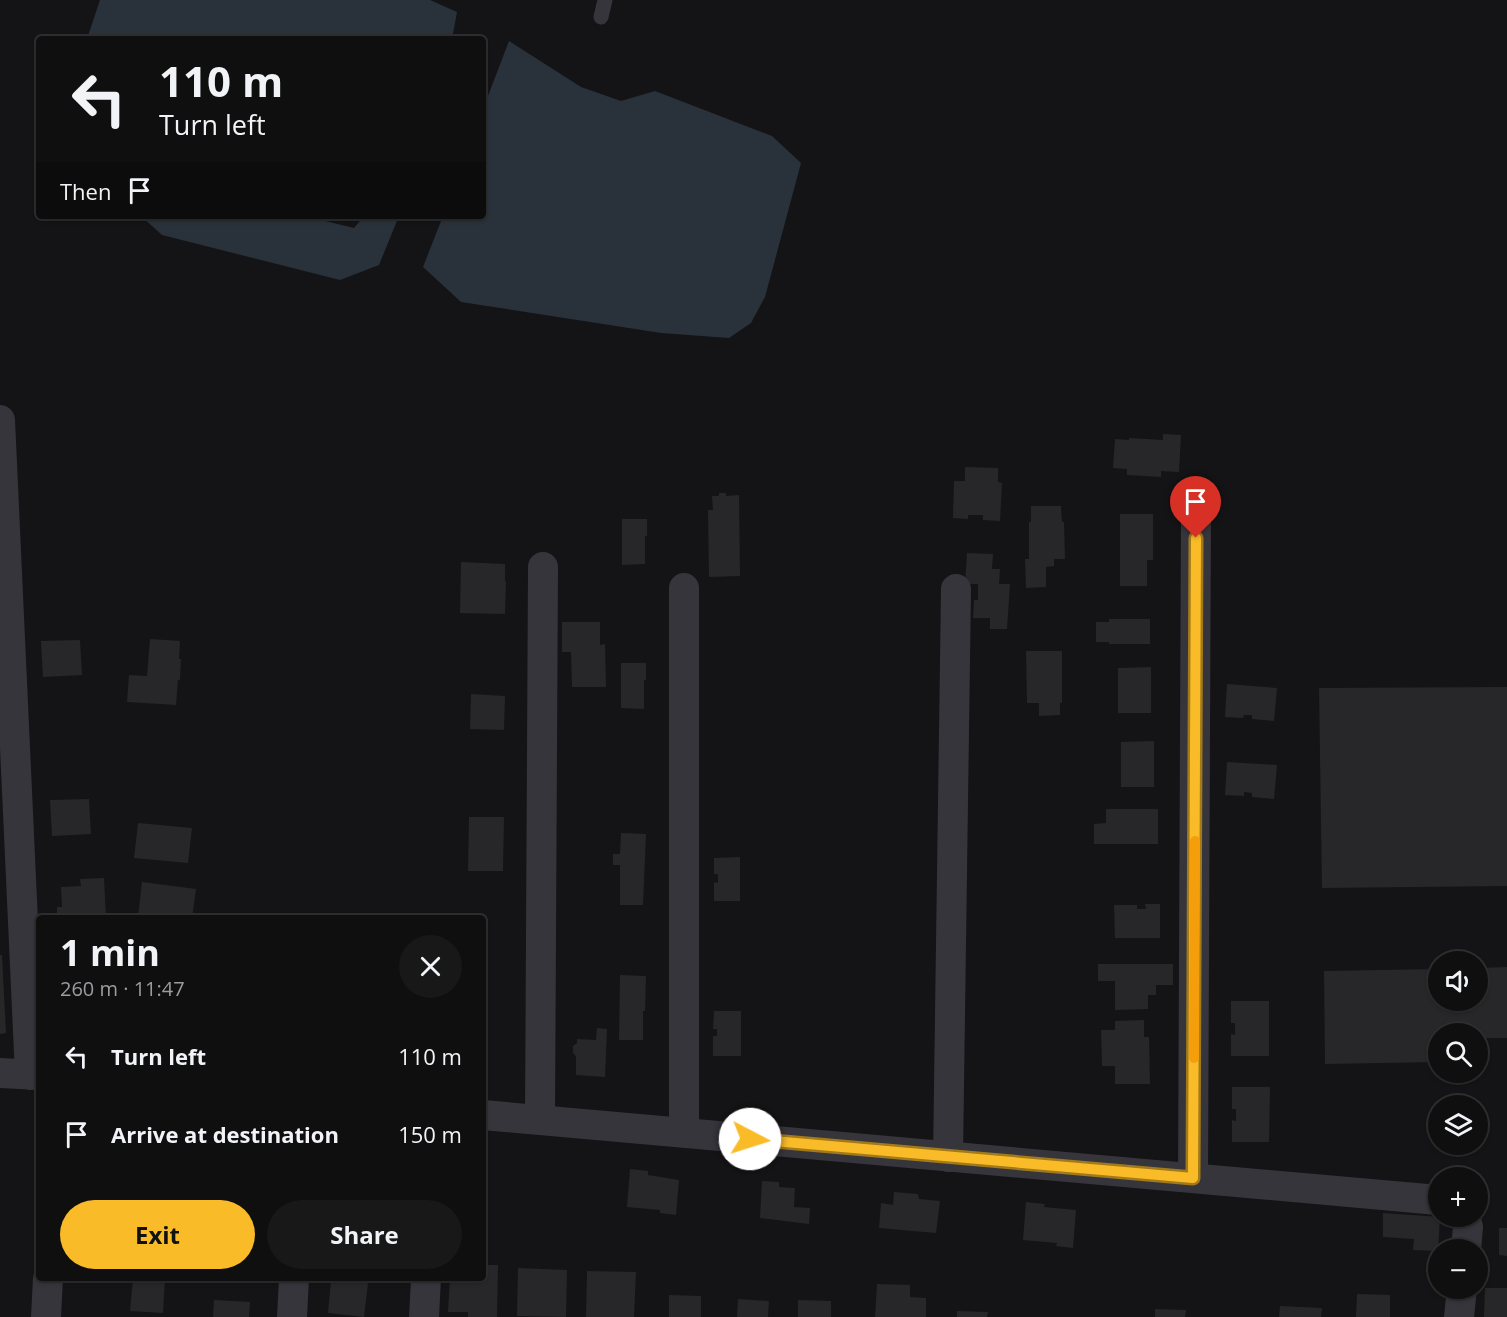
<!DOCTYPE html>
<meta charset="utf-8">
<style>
:root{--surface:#0f0f10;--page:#181819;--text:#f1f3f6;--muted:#9b9c9f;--line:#2f2f30;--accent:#f9bc28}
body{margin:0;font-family:"Open Sans",sans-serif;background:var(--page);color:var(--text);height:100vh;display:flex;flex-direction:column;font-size:22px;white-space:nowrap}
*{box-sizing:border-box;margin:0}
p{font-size:20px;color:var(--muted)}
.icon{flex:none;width:33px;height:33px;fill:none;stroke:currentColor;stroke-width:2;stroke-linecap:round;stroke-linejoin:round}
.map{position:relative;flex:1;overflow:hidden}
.drawer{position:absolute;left:36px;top:915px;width:450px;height:366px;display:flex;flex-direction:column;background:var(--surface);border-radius:6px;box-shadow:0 2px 4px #0004,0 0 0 2px var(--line)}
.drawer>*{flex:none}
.top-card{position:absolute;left:36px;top:36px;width:450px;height:183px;border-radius:6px;box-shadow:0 2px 4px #0004,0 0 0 2px var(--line);background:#0f0f10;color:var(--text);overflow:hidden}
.controls{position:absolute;left:1428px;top:951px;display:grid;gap:12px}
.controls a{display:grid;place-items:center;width:60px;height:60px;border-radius:50%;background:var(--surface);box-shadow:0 2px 4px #0004,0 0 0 2px var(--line);font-size:30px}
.pin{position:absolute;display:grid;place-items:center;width:51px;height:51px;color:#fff;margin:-62px -26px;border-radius:50% 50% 50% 0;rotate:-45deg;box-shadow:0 0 6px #0007}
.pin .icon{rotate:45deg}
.me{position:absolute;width:66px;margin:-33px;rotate:95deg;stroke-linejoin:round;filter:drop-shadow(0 0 4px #0008)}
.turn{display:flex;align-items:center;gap:21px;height:126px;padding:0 24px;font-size:27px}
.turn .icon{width:78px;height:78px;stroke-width:2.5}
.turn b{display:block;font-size:42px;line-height:51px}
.then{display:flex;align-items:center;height:57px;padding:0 24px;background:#0003;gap:12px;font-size:22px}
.round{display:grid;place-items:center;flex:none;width:63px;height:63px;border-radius:32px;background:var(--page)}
.head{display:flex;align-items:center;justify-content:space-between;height:102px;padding:0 24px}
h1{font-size:36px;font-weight:700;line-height:45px}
.cta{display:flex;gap:12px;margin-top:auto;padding:12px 24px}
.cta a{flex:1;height:69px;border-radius:36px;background:var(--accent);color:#111;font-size:24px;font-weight:700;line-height:69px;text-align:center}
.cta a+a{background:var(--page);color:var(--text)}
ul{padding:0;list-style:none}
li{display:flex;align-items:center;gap:18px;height:78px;padding:0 24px}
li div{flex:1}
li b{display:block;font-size:22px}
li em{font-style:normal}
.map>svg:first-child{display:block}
</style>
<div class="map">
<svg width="1507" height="1317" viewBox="0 0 1507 1317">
<rect width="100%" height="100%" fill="#141416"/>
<path fill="#29323a" d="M100 0H430L457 12 452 39H87Z
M509 41 581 87 621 101 655 91 772 136 801 163 765 297 751 323 729 338 661 333 461 302 423 267 443 216H483V109Z
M141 216H305L354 228 364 216H399L379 265 340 280 162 235Z"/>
<path fill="#27272a" d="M1163 434 1181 435 1179 472 1161 471V477L1127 475V469L1113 468 1115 439 1129 440V438L1163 440Z
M965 467 998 468V482L1002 483 1000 521 983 520V515H968V519L953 518 954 481H965Z
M719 493H726V496L739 495 740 576 709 577 708 510H713L712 496H719Z
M1031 506H1061L1062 522H1064L1065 559H1054V566L1046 567V587L1026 588 1025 559H1029V522H1031Z
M1120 514H1153V560H1147V586H1120Z
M622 519H647V536H645V564L622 565Z
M967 553 993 554 992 569H1000L999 584H1010L1007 629H990V618H973L974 600H978V584H965Z
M461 562 505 564V581H506L505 614 460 613Z
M1109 619H1150V644H1109V642H1096V622H1109Z
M562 622H600V645L605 644 606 687H572L571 652H562Z
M150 639 180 641 179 659H181L180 680H178L176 705 127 702 129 675 147 676Z
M80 640 82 675 43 677 41 641Z
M1026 651H1062V703H1060V715L1039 716V703H1027Z
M621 663H646V680H644V709L621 708Z
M1151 667V713H1118V668Z
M1227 684 1277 688 1274 721 1252 719V715H1244L1243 718 1225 717Z
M1507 687V886L1322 888 1319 688Z
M471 694 505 696 504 730 470 729Z
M1154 741V787H1121V742Z
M1227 762 1277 765 1274 799 1252 797V793L1244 792V796L1225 795Z
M89 799 91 834 52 836 50 800Z
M1106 809H1158V844H1094V824L1106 823Z
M469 817H504L503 871H468Z
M138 823 192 828 188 863 134 858Z
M621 833 646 834 643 905H620V865H613V854H620Z
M740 857V901H714V882L718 883V874H714V858Z
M104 878 106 918 57 917V907H62L61 887 81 886 80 879Z
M142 882 196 889 192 918 138 917Z
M1145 904H1160V938H1115L1114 905H1137V909H1146Z
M0 955H2L6 1033 0 1034Z
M1098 964H1173V985H1156V995H1148V1009L1115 1010V981H1098Z
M1507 967V1038H1478V1034H1438V1062L1325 1064 1324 971 1438 969V1000H1478V968Z
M620 975 646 976 645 1011H643V1040H619Z
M1231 1001H1269V1056H1231V1034L1235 1035V1023H1231Z
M714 1011H741V1056H713V1036H717V1029H713Z
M1144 1020V1037H1149L1150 1084H1115V1066H1102L1101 1030H1115V1021Z
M597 1028 607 1029 605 1077 576 1075V1056L573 1053V1046L577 1043V1039L596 1040Z
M1232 1087H1270L1269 1142H1232V1120L1236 1121V1109H1232Z
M630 1169 648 1171V1175L679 1180 676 1215 660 1213V1210L627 1207Z
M762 1181 779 1182V1187L795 1188 794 1207 810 1208 809 1224 760 1218Z
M894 1192 918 1194 919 1199 940 1201 936 1233 879 1228 881 1203 893 1205Z
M1026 1202 1045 1204 1044 1207 1076 1210 1073 1248 1056 1246 1057 1243 1023 1240Z
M1383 1213 1440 1217 1438 1251 1413 1250 1414 1239 1383 1237Z
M1499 1228H1507V1256L1499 1255Z
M483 1265H498L497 1317H468V1312H448L450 1278H483Z
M518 1268 567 1270 566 1317 517 1316Z
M587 1271 636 1272 634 1317H586Z
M133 1278H165L163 1313 130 1311Z
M331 1280 368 1283 364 1317 328 1313Z
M877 1284 910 1285V1297L926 1298V1317H875Z
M1485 1288H1507V1317H1484Z
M1357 1294 1390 1295V1317H1356Z
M669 1295 701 1296V1317H669Z
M738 1299 769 1301 768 1317H737Z
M214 1300 250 1302 249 1317H213Z
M798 1300 831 1301V1317H798Z
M1280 1306 1322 1308 1321 1317H1279Z
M1155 1309 1186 1310 1185 1317H1155Z
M957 1311 988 1312 987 1317H957Z"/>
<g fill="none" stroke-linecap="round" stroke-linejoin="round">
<path stroke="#35353b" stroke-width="15" d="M601 17 605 0"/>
<path stroke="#35353b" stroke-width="30" d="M0 420 30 1075
M0 1073 39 1075
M483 1115 1438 1200
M540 1120 543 567
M684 1133V588
M948 1157 956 589
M1193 1177 1196 514
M1465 1216 1468 1227 1466 1250
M46 1317 48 1278
M292 1317 294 1278
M424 1317 426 1278
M1459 1317 1462 1288"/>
</g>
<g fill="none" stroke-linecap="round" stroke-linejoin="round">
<defs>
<path id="route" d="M750 1139 1193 1178 1196 538"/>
</defs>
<use href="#route" stroke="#a27a1a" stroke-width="15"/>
<use href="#route" stroke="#f9bc28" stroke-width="10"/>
<path stroke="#f59e0b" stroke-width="10" d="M1194 1058 1195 841"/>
</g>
</svg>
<div class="controls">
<a><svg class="icon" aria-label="sound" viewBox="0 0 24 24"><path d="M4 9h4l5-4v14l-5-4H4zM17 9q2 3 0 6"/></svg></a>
<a><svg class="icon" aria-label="search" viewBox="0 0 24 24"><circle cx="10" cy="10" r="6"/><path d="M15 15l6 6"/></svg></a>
<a><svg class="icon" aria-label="layers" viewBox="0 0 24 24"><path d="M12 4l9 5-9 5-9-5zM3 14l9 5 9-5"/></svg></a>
<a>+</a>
<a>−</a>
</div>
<div class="pin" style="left:1196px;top:538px;background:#d93025"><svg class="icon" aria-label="arrive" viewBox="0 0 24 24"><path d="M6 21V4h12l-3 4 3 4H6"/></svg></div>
<svg class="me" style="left:750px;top:1139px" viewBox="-20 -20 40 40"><circle r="19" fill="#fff"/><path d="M0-13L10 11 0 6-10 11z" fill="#f9bc28"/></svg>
<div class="top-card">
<div class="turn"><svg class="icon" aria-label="left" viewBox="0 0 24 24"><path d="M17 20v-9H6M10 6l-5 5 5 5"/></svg><div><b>110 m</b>Turn left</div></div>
<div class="then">Then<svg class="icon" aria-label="arrive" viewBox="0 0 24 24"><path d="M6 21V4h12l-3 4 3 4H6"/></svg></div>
</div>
<section class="drawer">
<div class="head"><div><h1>1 min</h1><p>260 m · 11:47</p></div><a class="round"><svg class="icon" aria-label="close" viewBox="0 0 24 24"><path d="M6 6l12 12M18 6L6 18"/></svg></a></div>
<ul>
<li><svg class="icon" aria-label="left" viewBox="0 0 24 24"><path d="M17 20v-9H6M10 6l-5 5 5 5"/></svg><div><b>Turn left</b></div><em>110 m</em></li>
<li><svg class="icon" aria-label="arrive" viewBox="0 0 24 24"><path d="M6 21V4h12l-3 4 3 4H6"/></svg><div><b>Arrive at destination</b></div><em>150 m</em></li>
</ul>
<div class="cta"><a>Exit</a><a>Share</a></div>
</section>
</div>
